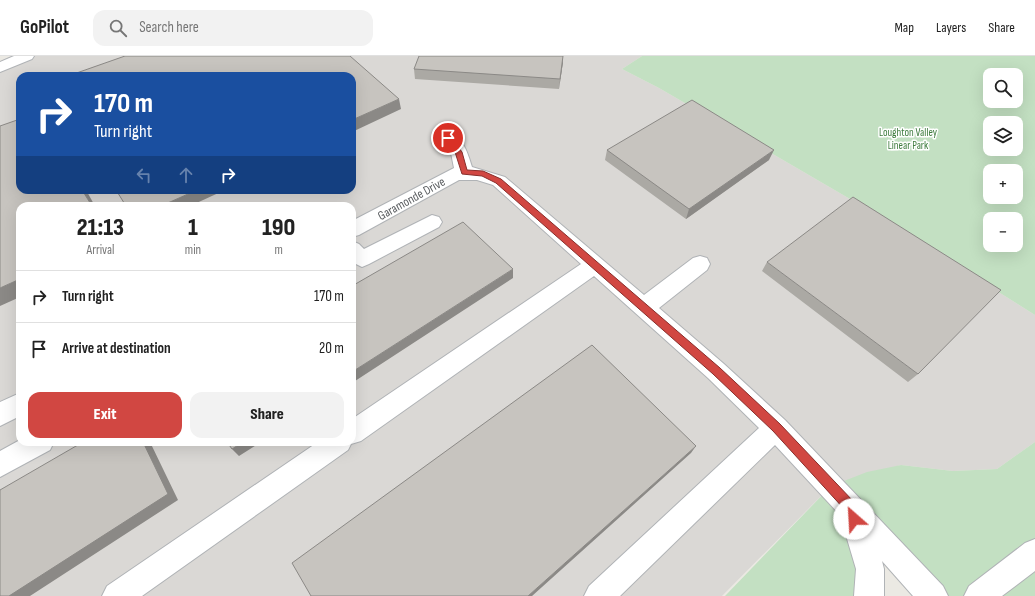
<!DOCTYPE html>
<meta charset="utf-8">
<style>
:root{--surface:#fff;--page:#f2f2f2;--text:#222;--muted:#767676;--line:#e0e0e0;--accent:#d14742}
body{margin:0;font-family:"Sofia Sans Condensed",sans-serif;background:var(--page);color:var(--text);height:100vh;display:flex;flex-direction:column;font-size:15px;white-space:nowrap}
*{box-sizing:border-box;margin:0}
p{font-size:13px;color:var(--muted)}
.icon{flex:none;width:22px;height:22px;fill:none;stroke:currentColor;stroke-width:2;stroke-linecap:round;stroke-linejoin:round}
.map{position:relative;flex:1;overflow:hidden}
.details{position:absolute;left:16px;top:146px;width:340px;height:244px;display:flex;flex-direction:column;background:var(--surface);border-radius:12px;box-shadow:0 4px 16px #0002}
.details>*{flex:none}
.banner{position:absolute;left:16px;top:16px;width:340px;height:122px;border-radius:12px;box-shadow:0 4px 16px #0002;background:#1a4fa0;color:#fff;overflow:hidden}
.buttons{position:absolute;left:983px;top:12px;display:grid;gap:8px}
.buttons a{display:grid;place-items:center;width:40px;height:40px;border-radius:8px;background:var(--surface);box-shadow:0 4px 16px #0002;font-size:20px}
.pin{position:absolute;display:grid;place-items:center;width:34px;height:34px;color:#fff;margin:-17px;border:2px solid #fff;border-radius:50%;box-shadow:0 1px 4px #0007}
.me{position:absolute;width:44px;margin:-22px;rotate:334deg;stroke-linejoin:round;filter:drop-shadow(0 0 3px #0008)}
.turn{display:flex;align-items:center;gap:14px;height:84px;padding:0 12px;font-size:18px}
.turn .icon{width:52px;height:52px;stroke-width:2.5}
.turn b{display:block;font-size:28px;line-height:34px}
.lanes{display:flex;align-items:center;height:38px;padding:0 12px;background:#0003;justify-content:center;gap:20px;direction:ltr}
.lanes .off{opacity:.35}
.eta{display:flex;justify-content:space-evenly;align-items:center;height:68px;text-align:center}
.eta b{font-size:24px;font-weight:800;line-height:28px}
.action{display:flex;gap:8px;margin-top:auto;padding:8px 12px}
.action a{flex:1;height:46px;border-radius:12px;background:var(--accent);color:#fff;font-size:16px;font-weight:800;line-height:46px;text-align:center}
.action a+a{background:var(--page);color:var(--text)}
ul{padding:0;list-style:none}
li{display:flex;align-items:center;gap:12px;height:52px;padding:0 12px;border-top:1px solid var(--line)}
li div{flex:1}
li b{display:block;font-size:15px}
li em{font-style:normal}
header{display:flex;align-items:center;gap:24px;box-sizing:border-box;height:56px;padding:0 20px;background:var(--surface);border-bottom:1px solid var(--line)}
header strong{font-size:19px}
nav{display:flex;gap:22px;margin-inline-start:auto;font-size:14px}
.search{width:280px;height:36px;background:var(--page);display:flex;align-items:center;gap:10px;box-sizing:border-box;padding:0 14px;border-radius:12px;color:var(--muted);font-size:15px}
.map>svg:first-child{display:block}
</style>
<header>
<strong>GoPilot</strong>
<div class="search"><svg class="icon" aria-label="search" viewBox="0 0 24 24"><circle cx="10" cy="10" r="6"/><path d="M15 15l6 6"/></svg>Search here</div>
<nav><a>Map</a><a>Layers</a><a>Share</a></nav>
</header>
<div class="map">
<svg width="1035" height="540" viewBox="0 0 1035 540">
<rect width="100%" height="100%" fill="#ebe9e3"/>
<path fill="#dad8d5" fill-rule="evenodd" d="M11 0H642L622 13 659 32 850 143 1035 259V386L997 413 953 415 901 409 831 430 722 540H0V5ZM20 20H352V134H20ZM20 150H352V386H20Z"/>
<path fill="#c3e0c2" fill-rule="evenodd" d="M642 0H1035V259L850 143 659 32 622 13ZM990 19H1016V45H990ZM990 67H1016V93H990ZM990 115H1016V141H990ZM990 163H1016V189H990Z
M1035 386V540H933L850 451 869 540H725L831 430 867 416 901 409 953 415 997 413Z"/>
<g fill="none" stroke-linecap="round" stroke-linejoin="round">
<defs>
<path id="minor" d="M14 0H34L32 3 0 16V6Z
M448 77C463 80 468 98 472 111L505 121 644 239 693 202 700 200 707 202 710 208 707 214 659 252 724 308 785 364 943 530 948 540H913L882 505 884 513V540H854L856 513 840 459 775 389 620 540H584L589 530 759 372 708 322 594 220 361 385 351 388 348 394 142 540H102L107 530 318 386H352V363L581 208 493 129 477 124H459L359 179 352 181V165L454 112 451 97 439 82 442 78Z
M432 159 439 161 442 166 439 171 369 208 362 211 352 206V185L359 188 364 193Z
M20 337V360L0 370V346Z
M20 384V386H54L50 394 0 421V395Z
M1035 483V515L1002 540H964L969 530 1025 487Z"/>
</defs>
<use href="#minor" stroke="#b0b3b6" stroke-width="2"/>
<use href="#minor" fill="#fff" fill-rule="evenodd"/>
</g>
<path fill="#aba9a4" d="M563 6 559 33 415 23 414 13Z
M607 94 769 104 686 163 605 104Z
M767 206 918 318 908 326 762 215Z"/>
<path fill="#8b8986" d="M563 0V6L559 33 560 23Z
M399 43 401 53 352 76V64Z
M774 94 769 104 686 163 689 153Z
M82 134H86L95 150H92Z
M197 134H225L190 150H161Z
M513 213V222L352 327V316Z
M20 223V241L0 250V232Z
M143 386H150L178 444 30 540H9Z
M243 386H261L239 400 232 393Z
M696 390 691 397 532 540H528Z"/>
<path fill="#c7c4bf" stroke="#8b8986" d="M125 0H350L399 43 352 64V20H68Z
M419 0H563L560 23 414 13Z
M692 44 774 94 689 153 607 94Z
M20 63V134H82L92 150H20V223L0 232V70Z
M116 134H197L161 150H126Z
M853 141 1001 234 918 318 767 206Z
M463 166 513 213 352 316V230Z
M592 289 696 390 528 540H311L292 507Z
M83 386H143L168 438 9 540H0V434Z
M227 386H243L232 393Z"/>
<path fill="#d14742" stroke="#882e2b" d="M445 80H450L462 96 467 114 483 115 501 123 720 312 780 368 854 446 859 463 858 467 854 468 850 467 845 454 773 375 713 318 496 127 482 120 462 118 455 96 444 82Z"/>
<g text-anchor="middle" stroke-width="3" stroke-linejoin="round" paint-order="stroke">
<g font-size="11" fill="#3f7c3f" stroke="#fff">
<text x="908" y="80">Loughton Valley<tspan x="908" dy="13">Linear Park</tspan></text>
</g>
<g font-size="13" fill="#5b5e61" stroke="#fff">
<text transform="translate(411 142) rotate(-29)" y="5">Garamonde Drive</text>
</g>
</g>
</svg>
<div class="buttons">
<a><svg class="icon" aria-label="search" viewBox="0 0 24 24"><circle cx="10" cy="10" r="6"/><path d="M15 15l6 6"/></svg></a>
<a><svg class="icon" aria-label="layers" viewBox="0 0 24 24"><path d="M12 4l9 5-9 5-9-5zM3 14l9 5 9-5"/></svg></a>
<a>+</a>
<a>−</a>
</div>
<div class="pin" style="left:448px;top:82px;background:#d93025"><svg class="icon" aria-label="arrive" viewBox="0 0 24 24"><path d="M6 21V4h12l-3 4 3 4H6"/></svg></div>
<svg class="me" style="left:854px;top:463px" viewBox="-20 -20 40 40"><circle r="19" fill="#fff"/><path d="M0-13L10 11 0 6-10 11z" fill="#d14742"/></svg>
<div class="banner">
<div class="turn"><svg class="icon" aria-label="right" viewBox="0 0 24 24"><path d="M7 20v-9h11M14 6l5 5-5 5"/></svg><div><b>170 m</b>Turn right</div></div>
<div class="lanes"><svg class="icon off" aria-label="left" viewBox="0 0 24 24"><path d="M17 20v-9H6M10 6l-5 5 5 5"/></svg><svg class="icon off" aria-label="ahead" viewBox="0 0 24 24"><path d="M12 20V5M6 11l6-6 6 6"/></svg><svg class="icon" aria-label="right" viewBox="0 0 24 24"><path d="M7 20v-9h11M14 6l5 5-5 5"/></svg></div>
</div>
<section class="details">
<div class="eta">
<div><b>21:13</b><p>Arrival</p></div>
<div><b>1</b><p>min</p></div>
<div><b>190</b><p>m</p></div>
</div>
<ul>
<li><svg class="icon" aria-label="right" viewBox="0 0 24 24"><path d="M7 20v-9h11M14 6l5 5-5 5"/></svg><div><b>Turn right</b></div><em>170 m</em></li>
<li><svg class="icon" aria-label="arrive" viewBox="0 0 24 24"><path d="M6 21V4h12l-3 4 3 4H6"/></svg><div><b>Arrive at destination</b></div><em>20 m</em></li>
</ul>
<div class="action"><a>Exit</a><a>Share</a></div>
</section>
</div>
